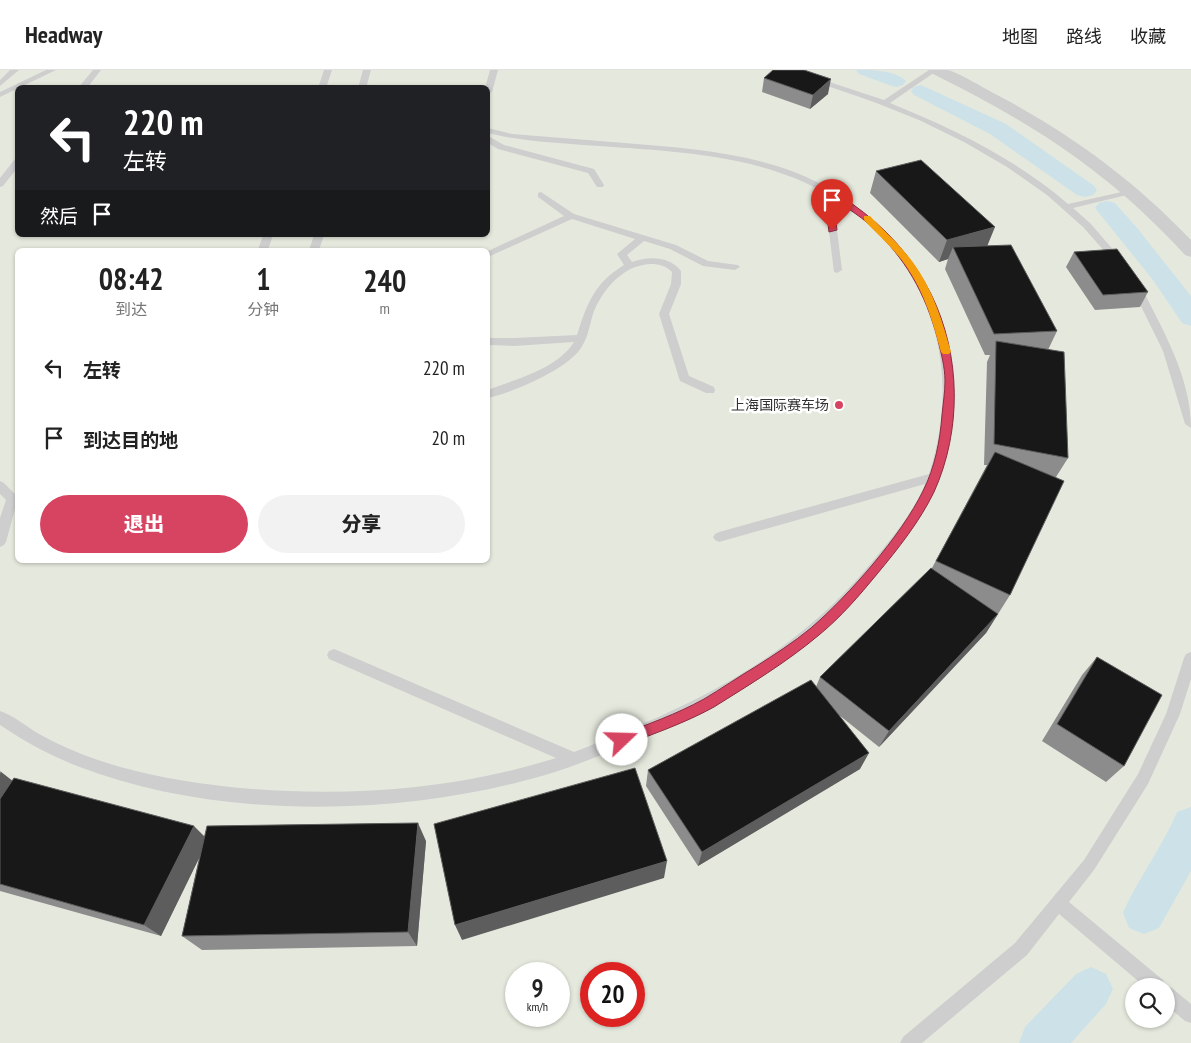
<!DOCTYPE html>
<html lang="zh">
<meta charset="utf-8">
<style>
:root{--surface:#fff;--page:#f2f2f2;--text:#222;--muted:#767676;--line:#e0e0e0;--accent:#d74462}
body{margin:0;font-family:"PT Sans Narrow","Noto Sans SC",sans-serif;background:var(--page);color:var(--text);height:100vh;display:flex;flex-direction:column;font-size:19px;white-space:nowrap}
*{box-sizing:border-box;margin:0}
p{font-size:16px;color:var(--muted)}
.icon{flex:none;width:28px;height:28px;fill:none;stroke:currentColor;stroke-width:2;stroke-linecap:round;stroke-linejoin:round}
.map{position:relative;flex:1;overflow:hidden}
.sheet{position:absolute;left:15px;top:178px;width:475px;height:315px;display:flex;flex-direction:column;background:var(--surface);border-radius:8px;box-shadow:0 1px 4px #0004}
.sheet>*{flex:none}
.guide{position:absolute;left:15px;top:15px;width:475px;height:152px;border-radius:8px;box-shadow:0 1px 4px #0004;background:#202124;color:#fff;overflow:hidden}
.controls{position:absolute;left:1125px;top:908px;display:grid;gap:10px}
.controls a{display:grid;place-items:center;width:50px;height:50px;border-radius:50%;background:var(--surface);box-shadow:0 1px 4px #0004;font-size:25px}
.speed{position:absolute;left:505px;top:892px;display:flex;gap:10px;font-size:25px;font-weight:700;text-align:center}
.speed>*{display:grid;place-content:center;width:65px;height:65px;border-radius:50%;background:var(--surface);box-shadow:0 1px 4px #0004;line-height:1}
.speed small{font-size:12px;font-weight:400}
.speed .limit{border:8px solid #d22;background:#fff;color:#111}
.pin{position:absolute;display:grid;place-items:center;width:42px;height:42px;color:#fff;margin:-51px -21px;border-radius:50% 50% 50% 0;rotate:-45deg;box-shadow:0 0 5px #0007}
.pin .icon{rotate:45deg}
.me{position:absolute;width:55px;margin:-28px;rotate:69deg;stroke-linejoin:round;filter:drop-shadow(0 0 4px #0008)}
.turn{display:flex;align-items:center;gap:18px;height:105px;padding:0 25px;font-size:22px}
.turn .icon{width:65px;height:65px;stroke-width:2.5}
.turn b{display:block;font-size:35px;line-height:42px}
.then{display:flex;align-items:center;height:48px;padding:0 25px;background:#0003;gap:10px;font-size:19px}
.eta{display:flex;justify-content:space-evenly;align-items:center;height:85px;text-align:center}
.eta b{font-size:30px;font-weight:800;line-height:35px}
.cta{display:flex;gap:10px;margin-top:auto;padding:10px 25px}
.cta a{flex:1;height:58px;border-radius:30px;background:var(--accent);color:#fff;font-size:20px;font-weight:800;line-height:58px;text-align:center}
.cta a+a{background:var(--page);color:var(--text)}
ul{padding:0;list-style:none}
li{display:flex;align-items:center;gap:15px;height:70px;padding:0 25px}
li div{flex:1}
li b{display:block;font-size:19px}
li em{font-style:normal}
header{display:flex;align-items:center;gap:30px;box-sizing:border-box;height:70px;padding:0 25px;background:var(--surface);border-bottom:1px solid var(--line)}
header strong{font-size:24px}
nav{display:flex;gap:28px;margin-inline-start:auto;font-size:18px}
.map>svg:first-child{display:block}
</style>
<header>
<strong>Headway</strong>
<nav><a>地图</a><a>路线</a><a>收藏</a></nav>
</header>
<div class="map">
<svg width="1191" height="973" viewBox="0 0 1191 973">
<rect width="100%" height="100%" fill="#fff"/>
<path fill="#e5e9dd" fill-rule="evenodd" d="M0 0H1191V973H0ZM18 18H488V165H18ZM18 180H488V490H18ZM516 904H559V946H516ZM591 904H634V946H591ZM1134 916H1166V949H1134Z"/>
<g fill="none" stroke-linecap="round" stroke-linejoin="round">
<path fill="#cce1e8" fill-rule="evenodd" d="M856 0C871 0 896 0 906 11L903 15 896 17 889 15 859 4Z
M921 15 1006 54 1093 115 1097 120 1093 125 1085 127 1077 125 990 64 914 25 911 21 914 17Z
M1107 131 1115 133 1138 159 1191 226V256L1182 253 1153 210 1095 138 1099 133Z
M1191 737V801L1159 858 1144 864 1129 858 1123 843C1138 808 1162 778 1177 742Z
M1091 897 1106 904 1113 919 1106 934 1071 973H1019L1025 957 1076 904Z"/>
<path fill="#cecece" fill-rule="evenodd" d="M10 0H19L0 16V10Z
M46 0H56L0 27V22Z
M93 0H101L87 18H78Z
M324 0H332L326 18H318Z
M363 0H371L366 18H358Z
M490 0H498L492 22 488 24V18H485Z
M781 0H793L884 30 929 0H938L890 33C954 59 1016 89 1068 134L1135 119V123L1073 138 1090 153 1123 191 1118 194 1115 193 1083 157 1047 125 1007 97 964 72 919 50 874 32Z
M488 58 512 64C550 67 587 70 625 73 685 78 748 82 804 106 866 133 916 183 940 246 963 302 958 369 933 424 924 442 912 459 900 475 833 570 736 630 630 673 595 688 560 702 523 711 385 747 211 748 77 696 49 685 24 671 0 655V641C14 646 26 656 39 664 59 675 80 684 101 691 143 705 187 712 230 717 339 728 451 721 556 688L329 589 327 585 329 581 334 579 339 581 574 682C691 636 789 592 872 492 892 468 913 443 925 414L719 472 715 470 713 467 715 464 719 462 929 404C964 296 931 189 833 128L842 200 837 203 834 202 824 122C748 80 655 81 571 74 542 72 515 70 488 63Z
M488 66 504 75 594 99 604 115 603 117H597L588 103 498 79 488 73Z
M15 89H18V97L3 116 0 117V108Z
M541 122 574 144 676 175 708 191 738 195 740 197 735 200 703 196 670 179 644 171 627 185 632 192C648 186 670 186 681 201V214L669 244 689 306 714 317 715 320 714 323H706L680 311 679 308 659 244 671 214 672 202C664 194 653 193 643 195 620 199 601 222 593 244 589 257 588 270 578 282 562 301 512 323 488 328V320C516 309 557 299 574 272L514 276 488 275V268H514L577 265C587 234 594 213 624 195L617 184 635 169 572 149 488 187V181L564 146 538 127V123Z
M263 165H273L268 180H258Z
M314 165H324L319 180H309Z
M1136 213 1141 216C1163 261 1191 307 1191 358L1185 354 1163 281 1131 216Z
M0 411 4 413 18 427V439H15L6 472 4 475 0 477V448L6 430 0 424Z
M1191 582V609L1180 644 1148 714 1094 800 1069 832 1163 910 1165 916 1172 918 1191 934V953L1185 951 1166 935V916H1144L1059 844 1027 885 922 973H900L903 967 1015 873 1084 790 1138 704 1166 644 1184 588 1186 584Z"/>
<path fill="#cecece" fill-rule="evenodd" d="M929 0C934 0 942 0 948 0 962 4 985 19 999 26 1071 64 1135 111 1191 170V187L1185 185C1108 101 1032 53 931 3Z"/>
</g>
<path fill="#8c8c8c" d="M764 8 828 24 810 39 762 22Z
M876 101 987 176 1057 261 1048 280 1068 388 1056 407 1010 525 986 563 879 677 839 645 860 699 698 796 646 716 648 700 816 617 820 607 932 498 987 395H984L987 292 990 285H985L945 199 948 189 939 192 870 123Z
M1074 182 1148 222 1140 237 1095 240 1066 197Z
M1097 587 1124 696 1106 712 1042 671 1082 605Z
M0 701 12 711 204 766 426 771 417 876 202 880 182 866 199 788 161 866 0 821Z"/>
<path fill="#5d5d5d" d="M831 9 828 24 810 39 813 25Z
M995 157 986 179 953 177 948 189 939 192 947 170Z
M998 544 986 563 879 677 889 661Z
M869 683 860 699 698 796 702 782Z
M1 702 22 718 0 740V704Z
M418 753 426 771 417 876 408 862Z
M194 756 208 770 161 866 144 855Z
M667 791 664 808 462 870 455 855Z"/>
<path fill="#181818" stroke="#5d5d5d" d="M773 0H804L831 9 813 25 764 8Z
M921 90 995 157 947 170 876 101Z
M1011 175 1057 261 994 264 953 177Z
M1117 179 1148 222 1103 225 1074 182Z
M996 271 1064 282 1068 388 994 374Z
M995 382 1064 411 1010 525 936 491Z
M931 498 998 544 889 661 820 607Z
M1097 587 1162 625 1124 696 1057 654Z
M811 610 869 683 702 782 648 700Z
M635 698 667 791 455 855 434 754Z
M14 708 194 756 144 855 0 814V729Z
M418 753 408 862 182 866 207 756Z"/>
<path fill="#d74462" stroke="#8c2c40" d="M828 118C836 121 844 128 851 133 885 157 912 186 931 224 961 285 962 360 934 422 920 451 898 479 877 504 859 526 841 547 819 565 787 592 749 615 714 637 685 653 653 664 622 676L617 674 615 670 617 666C646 655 677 644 704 629 721 619 738 607 755 597 774 585 794 572 811 558 849 525 901 466 923 421 935 397 940 371 942 345 943 334 945 322 945 311 945 297 941 283 938 270 925 222 906 189 870 155 859 145 845 137 833 128L837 160 829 162 824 121Z"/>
<path fill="#f59e0b" d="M864 146H870C882 159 897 172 908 186 931 214 941 247 951 282L949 284H943L941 282C932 249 923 217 901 189 890 175 876 163 864 150Z"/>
<circle fill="#d74462" stroke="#fff" stroke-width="2" cx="839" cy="335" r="5"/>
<g text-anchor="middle" stroke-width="5" stroke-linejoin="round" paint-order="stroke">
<g font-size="14" fill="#313131" stroke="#fff" text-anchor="end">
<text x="829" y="340">上海国际赛车场</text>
</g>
</g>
</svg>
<div class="controls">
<a><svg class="icon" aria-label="search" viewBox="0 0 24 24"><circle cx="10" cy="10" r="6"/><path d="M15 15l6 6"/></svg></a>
</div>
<div class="speed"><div>9<small>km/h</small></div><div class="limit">20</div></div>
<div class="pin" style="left:832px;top:160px;background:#d93025"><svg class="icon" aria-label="arrive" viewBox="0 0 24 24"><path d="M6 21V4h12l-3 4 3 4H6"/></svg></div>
<svg class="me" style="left:622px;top:670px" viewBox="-20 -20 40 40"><circle r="19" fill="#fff"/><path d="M0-13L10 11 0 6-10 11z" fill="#d74462"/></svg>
<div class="guide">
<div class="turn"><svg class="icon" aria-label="left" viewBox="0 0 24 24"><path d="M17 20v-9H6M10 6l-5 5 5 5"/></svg><div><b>220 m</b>左转</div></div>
<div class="then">然后<svg class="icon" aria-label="arrive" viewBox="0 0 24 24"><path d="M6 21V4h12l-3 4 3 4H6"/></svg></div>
</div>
<section class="sheet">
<div class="eta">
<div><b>08:42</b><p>到达</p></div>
<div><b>1</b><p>分钟</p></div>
<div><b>240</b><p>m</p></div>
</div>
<ul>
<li><svg class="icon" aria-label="left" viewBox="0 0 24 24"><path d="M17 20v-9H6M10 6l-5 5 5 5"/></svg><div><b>左转</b></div><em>220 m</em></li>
<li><svg class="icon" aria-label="arrive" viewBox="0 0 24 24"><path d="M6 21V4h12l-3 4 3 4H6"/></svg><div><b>到达目的地</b></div><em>20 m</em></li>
</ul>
<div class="cta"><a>退出</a><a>分享</a></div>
</section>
</div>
